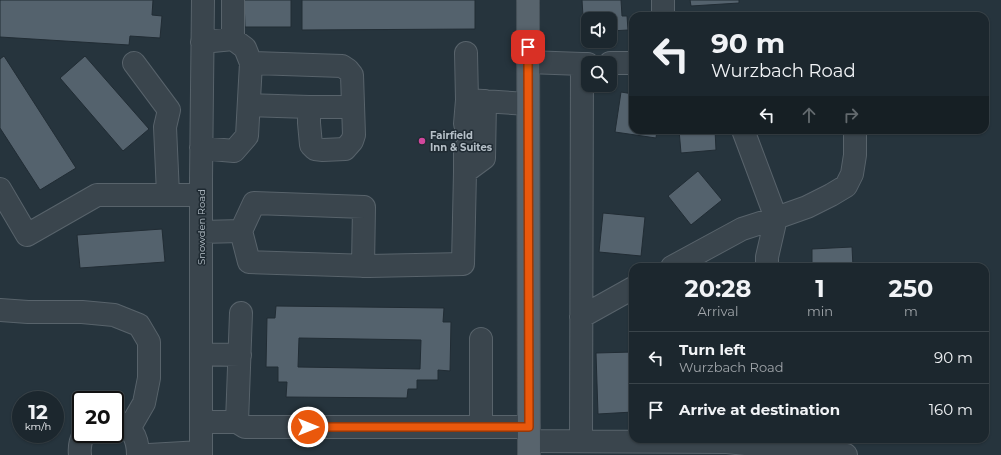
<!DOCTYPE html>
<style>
:root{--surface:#1c272e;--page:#29333a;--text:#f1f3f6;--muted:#a0a5aa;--line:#3a444a}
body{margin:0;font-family:Montserrat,sans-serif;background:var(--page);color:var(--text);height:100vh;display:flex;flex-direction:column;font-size:15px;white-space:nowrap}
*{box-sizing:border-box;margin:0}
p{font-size:13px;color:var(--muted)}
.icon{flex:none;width:22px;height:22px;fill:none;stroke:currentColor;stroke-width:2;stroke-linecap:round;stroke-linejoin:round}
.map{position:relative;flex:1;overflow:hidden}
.panel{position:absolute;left:629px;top:263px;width:360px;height:180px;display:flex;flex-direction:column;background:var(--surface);border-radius:12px;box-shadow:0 1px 3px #0004,0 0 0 1px var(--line)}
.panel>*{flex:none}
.hud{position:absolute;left:629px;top:12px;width:360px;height:122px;border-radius:12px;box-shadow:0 1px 3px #0004,0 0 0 1px var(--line);background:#1c272e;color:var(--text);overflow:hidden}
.fabs{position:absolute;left:581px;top:12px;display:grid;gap:8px}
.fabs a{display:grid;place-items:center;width:36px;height:36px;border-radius:8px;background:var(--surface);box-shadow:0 1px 3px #0004,0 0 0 1px var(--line);font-size:20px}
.speed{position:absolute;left:12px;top:391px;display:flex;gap:8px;font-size:20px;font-weight:700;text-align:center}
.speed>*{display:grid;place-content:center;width:52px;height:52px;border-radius:50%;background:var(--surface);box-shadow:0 1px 3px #0004,0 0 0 1px var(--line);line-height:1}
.speed small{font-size:10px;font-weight:400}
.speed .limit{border:2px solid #111;border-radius:6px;background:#fff;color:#111}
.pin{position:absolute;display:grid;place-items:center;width:34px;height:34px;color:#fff;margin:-17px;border-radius:8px;box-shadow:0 2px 6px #0006}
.me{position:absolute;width:44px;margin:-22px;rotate:90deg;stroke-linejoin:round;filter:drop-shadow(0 0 3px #0008)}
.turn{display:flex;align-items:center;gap:14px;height:84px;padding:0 16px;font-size:18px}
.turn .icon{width:52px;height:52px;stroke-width:2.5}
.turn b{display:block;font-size:28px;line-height:34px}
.lanes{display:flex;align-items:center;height:38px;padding:0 16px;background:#0003;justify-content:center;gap:20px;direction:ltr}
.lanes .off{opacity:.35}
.eta{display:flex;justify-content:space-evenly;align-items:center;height:68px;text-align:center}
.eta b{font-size:24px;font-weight:700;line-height:28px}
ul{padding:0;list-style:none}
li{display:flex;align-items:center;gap:12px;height:52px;padding:0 16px;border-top:1px solid var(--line)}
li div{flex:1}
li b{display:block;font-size:15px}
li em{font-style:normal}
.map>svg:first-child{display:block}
</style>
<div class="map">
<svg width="1001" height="455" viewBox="0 0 1001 455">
<rect width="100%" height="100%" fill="#26343d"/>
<path fill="#54626d" stroke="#212c34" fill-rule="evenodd" d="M0 0H153L152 15 162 16 160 38 130 36 129 45 0 37Z
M244 0H291V27H245Z
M302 0H475V29L302 30Z
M582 0H621L622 16H627L628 30 610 31V19H588V33H584Z
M690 0H739V3L691 6Z
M4 56 76 168 40 190 0 128V59Z
M85 56 149 129 123 151 60 78Z
M621 92 633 94V130H657L656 138 615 132Z
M679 130H715L716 150 681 153Z
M698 171 722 200 691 225 668 196Z
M603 213 645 217 641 256 599 252Z
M162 229 165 262 80 268 77 235Z
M852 247 853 267H812V249Z
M276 306 444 308 443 322H451L450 371 438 370V380H417V389H408L407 398 286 397 287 382H278V367H266L267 318H275ZM299 338 421 340 420 369 298 367Z
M633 352V412L598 414 596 353Z"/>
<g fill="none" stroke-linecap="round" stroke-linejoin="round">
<defs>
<path id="minor" d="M663 16V0
M233 39V0
M466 53 467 100 528 104
M528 62 582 64
M134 63 169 110 165 127 168 194
M610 63H633
M249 105 309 107V123L311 145 315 149 323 150 345 149 352 141 354 135 352 75 348 70 342 66 251 63
M309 107H353
M465 124 467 100
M201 148 234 151 247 136 251 63 245 48 233 39 202 42
M465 149V172
M0 189 27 235 97 195H201
M201 232 241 231
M363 266 364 207 254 203 241 231 249 262 369 266 463 264 465 172 484 158 485 101
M672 267 742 229 776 218 743 130
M767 267V257L776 218 807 207 831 195 846 186 852 174 855 155V130
M0 310 28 312H82L114 315 139 325 149 342V378L144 403 129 429
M581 317 633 288
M201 354 240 355
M115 422C132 426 138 438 138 455
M201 422H237L245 427H529
M237 422 241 313
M481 427V339
M529 441 727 442 846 455
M581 441 582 64H588
M80 455C79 447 80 441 84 434
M149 455 201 452
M201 455V179L203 0"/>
<path id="major" d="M528 0 529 455"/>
</defs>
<use href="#minor" stroke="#58636b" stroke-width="24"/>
<use href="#major" stroke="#465159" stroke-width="24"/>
<use href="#minor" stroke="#3a454d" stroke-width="22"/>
<use href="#major" stroke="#58646d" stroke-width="22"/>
</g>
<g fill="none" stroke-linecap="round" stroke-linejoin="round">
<defs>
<path id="route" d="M308 427H529L528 47"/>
</defs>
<use href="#route" stroke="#983908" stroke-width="10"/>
<use href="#route" stroke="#ea580c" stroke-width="7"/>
</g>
<circle fill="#d1479c" stroke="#1f2a32" stroke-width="1.5" cx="422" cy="141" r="4"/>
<g text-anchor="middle" stroke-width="3" stroke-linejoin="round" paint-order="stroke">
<g font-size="10" font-weight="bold" fill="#b6c0c8" stroke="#1f2a32" text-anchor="start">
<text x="430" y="139">Fairfield<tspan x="430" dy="12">Inn &amp; Suites</tspan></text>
</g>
<g font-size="10" fill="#b6c0c8" stroke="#1f2a32">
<text transform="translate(201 227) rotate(-90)" y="4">Snowden Road</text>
</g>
</g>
</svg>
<div class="fabs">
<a><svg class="icon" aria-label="sound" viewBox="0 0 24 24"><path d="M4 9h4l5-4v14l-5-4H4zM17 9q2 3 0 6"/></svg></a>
<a><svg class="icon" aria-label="search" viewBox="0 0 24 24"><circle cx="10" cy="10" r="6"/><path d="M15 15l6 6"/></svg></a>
</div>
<div class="speed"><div>12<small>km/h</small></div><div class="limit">20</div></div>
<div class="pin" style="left:528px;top:47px;background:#d93025"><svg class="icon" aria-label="arrive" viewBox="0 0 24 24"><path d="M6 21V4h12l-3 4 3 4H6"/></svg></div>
<svg class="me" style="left:308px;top:427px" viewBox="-20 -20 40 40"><circle r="17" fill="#ea580c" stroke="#fff" stroke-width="3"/><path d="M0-11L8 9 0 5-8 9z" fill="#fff"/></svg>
<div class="hud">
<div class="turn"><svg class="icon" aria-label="left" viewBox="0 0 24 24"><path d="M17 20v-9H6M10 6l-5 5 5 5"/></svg><div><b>90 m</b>Wurzbach Road</div></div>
<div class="lanes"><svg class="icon" aria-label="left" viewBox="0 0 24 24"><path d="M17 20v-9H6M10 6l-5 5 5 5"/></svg><svg class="icon off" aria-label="ahead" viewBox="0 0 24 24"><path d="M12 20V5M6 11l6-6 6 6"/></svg><svg class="icon off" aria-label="right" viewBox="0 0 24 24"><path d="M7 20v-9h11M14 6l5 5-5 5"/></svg></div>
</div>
<section class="panel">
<div class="eta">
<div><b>20:28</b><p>Arrival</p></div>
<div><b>1</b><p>min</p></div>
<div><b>250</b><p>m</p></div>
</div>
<ul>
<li><svg class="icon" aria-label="left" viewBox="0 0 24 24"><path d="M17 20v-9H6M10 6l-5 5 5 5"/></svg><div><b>Turn left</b><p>Wurzbach Road</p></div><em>90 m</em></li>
<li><svg class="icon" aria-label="arrive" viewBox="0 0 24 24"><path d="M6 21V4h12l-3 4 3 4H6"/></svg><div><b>Arrive at destination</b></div><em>160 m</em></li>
</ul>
</section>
</div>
